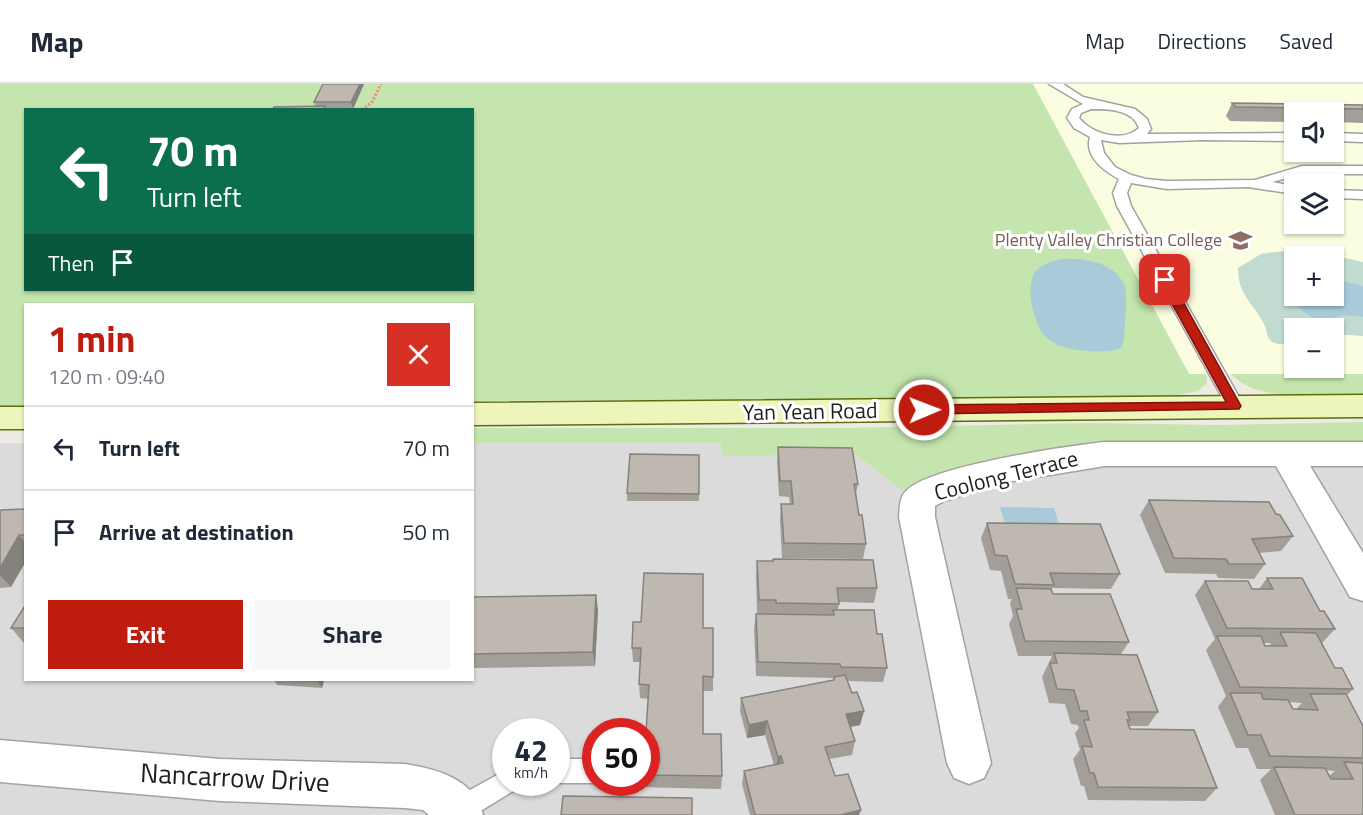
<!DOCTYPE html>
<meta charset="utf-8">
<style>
:root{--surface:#fff;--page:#f6f6f7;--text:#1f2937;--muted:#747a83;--line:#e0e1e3;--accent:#bd1c0e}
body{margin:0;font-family:"Titillium Web",sans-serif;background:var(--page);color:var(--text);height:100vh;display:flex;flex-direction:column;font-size:22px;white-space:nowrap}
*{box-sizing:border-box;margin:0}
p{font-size:20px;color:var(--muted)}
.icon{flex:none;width:33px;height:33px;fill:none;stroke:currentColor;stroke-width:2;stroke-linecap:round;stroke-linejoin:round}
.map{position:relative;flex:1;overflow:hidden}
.sheet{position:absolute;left:24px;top:219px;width:450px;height:378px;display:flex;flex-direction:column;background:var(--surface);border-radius:0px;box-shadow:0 2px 4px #0004}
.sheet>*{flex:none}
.top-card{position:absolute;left:24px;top:24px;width:450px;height:183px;border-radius:0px;box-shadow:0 2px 4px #0004;background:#0b6e4f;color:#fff;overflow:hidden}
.tools{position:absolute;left:1284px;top:18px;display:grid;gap:12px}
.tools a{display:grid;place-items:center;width:60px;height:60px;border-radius:0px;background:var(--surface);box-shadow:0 2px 4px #0004;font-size:30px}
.speed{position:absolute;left:492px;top:634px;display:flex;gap:12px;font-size:30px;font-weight:700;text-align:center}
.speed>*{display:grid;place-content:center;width:78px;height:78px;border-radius:50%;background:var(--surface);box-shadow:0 2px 4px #0004;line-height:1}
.speed small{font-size:15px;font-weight:400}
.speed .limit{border:9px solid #d22;background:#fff;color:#111}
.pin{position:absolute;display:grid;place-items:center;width:51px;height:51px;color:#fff;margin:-26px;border-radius:12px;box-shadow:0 3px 9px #0006}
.me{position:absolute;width:66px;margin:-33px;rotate:89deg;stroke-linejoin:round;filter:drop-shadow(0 0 4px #0008)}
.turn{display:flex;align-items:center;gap:21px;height:126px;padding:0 24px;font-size:27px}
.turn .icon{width:78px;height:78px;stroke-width:2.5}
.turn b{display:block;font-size:42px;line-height:51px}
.then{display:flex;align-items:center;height:57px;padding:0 24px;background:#0003;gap:12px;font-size:22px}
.round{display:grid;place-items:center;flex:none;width:63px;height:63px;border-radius:0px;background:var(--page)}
.headline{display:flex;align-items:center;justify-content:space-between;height:102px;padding:0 24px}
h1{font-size:36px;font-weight:700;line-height:45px;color:var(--accent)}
.cta{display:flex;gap:12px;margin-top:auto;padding:12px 24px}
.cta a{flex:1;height:69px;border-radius:0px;background:var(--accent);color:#fff;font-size:24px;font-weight:700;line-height:69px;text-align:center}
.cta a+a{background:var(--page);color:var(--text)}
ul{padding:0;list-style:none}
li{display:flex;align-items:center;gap:18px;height:84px;padding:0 24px;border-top:2px solid var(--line)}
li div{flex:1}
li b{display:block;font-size:22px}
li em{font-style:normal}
header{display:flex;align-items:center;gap:36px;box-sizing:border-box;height:84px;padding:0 30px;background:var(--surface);border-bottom:2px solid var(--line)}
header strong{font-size:28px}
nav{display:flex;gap:33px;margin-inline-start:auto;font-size:21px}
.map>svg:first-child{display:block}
</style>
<header>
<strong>Map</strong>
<nav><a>Map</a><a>Directions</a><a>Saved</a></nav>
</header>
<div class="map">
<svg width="1363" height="731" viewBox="0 0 1363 731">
<rect width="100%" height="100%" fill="#eeebe4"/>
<path fill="#dcdbdb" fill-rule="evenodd" d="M0 359H25L26 596H472L473 359H721L722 372 856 371 903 407 912 399 934 392 1074 363 1363 361V731H0ZM506 648H556V699H506ZM596 648H646V699H596Z"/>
<path fill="#fafddf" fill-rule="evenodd" d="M1033 0H1363V290H1189ZM1294 28H1334V68H1294ZM1294 100H1334V140H1294ZM1294 172H1334V212H1294ZM1294 244H1334V284H1294Z"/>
<path fill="#c4e5ad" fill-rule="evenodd" d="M0 0H1033L1189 290H1206L1207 299 1198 307 1170 313 473 317 472 220H26L25 322H0ZM26 26H472V206H26Z
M1231 290H1363V311C1326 311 1258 320 1231 290Z
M1363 338V361L1074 363 934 392 912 399 903 407 856 371 722 372 721 359H473L472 344H842L1087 339 1218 341Z"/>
<path fill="#c2dbd1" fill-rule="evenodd" d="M1284 167 1323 169 1363 178V252L1334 250V244H1294V257C1288 260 1278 262 1271 257 1266 253 1267 245 1264 240 1253 218 1238 212 1238 184L1261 170ZM1294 172H1334V212H1294Z"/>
<path fill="#a8cad9" d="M1063 175C1084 174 1116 178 1125 203 1128 212 1124 244 1124 256L1121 264C1110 268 1099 268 1088 267 1075 266 1059 264 1048 255 1034 244 1023 200 1037 186 1044 179 1054 177 1063 175Z
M1334 195 1363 202V233C1355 232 1347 231 1339 232 1334 233 1330 236 1325 236 1308 236 1291 219 1288 203L1294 198V212H1334Z
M1000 423 1054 424 1059 440 1005 439Z"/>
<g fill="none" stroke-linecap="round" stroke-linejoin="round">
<defs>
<path id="service" d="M1049 0H1063L1083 13 1135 25 1147 35 1151 45 1147 50 1294 49V57L1204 56 1119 59 1101 56 1104 69 1115 83 1131 91 1146 95 1167 97 1255 96 1302 82H1363V90H1302L1272 98 1294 102V110L1248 103 1167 105 1131 99 1127 109 1131 122 1244 322 1241 326H1229L1117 122 1113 109 1119 95C1104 87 1084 72 1090 53L1074 44 1067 34 1072 25 1083 20ZM1091 25C1107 25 1133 25 1139 44 1122 59 1092 50 1079 34L1081 29Z
M1334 49 1363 50V58L1334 57Z
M1334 106 1363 107V115L1334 114Z
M556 675H596V699H556Z
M506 686V699H518L515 706 474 731H449L447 726 450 717Z"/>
<path id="minor" d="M1105 358H1363V382H1310L1363 469V517L1350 513 1276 382H1105L1007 398 944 417 935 422V433L991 679 984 694 969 700 954 694 947 679 899 433C900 424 899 414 906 407 929 382 1067 362 1105 358Z
M0 656 220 675 405 680C437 685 475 695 483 731H429L423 726 405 724 220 717 0 698Z"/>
<path id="secondary" d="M1363 311V333L472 341V319Z
M0 323H26V345H0Z"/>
</defs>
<use href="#service" stroke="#a2a2a2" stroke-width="3"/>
<use href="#minor" stroke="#a2a2a2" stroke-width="3"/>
<use href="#secondary" stroke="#5b6d0c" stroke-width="3"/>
<path stroke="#f08a74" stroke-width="3" stroke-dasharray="2 2" stroke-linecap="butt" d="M362 26 372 18 381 0"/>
<use href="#service" fill="#fff" fill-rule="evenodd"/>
<use href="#minor" fill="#fff" fill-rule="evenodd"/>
<use href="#secondary" fill="#edf5bb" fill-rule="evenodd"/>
</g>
<path fill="#a39e98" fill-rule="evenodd" d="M364 0 353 25H326L315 22 314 18Z
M1232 19 1363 21V39L1334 38V28H1294V38L1230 37 1226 32Z
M778 363 858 400 856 410 859 431 866 460 863 475 782 474 780 435 781 420H790L789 413 779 412 777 378Z
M699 371V417H627V409Z
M1149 416 1276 430 1293 452 1281 467 1259 469 1265 480 1254 495 1218 494 1216 490 1165 489 1140 431Z
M26 423V477L11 503 0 504V427L24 425Z
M987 439 1120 490 1111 505 1052 504 1051 506 1053 510 1129 558 1121 570 1158 628 1148 642H1129L1130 645 1217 704 1205 717 1088 716 1084 702H1081L1073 675 1080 666 1075 649 1079 644 1078 641 1071 640 1065 620 1049 619 1042 593 1052 572H1018L1009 540 1013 532 1010 519 1012 515H1008L1001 487 990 486 981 454Z
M757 477 877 504 874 519 839 518 838 526 877 550 887 584 883 598 848 597 852 609 864 627 860 641 850 643 855 657 852 671 829 675 835 692 861 726 859 731H750L742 700 744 687 774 681 765 651 747 654 740 627 741 614 833 596V594L756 592 754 544 756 530H757L756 492Z
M1267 494 1320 527 1335 545 1322 559 1335 584 1353 605 1347 611 1363 642V731H1275L1260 696 1271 685H1257L1248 664H1236L1218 623 1226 612 1206 566 1215 555 1195 511 1205 497 1252 505H1259ZM1264 559H1271L1269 562H1265ZM1289 618 1302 619 1297 624V625H1293ZM1326 686 1335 687 1329 692Z
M472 513 598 526 595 582 472 584Z
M26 520V559H24L11 544Z
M703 544 713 593V607H703V650L722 692 721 705 638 703V699H646V648L648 615 640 614 639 600 641 578H633L632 564Z
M274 596H324L322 604 277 601Z
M333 596H373V597H334Z"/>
<path fill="#85817c" d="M360 0H364L353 25 351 18Z
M19 451 26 460V477L11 503 0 491V484Z
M596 511 598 526 595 582 593 568Z
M317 596H324L322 604Z
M864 627 860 641 843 644 846 630Z
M767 637 765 651 747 654 749 641Z
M781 672 779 685 776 686 778 673Z
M861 726 859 731H840Z"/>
<path fill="#beb8b1" stroke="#85817c" stroke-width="1.5" d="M323 0H360L351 18H314Z
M1232 19 1363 21V25L1236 23Z
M325 22 324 26H272L274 23Z
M778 363 852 364 858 400H854L859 431H862L866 460 784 459 781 420H793L791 397H780Z
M630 370 699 371V410L627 409Z
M1149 416 1269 418 1276 430 1280 431 1293 452 1252 455 1265 480H1229L1226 475 1174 474Z
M26 423V451H19L0 484V427L1 426 24 425Z
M987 439 1100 440 1120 490 1050 489 1054 501 1015 500 1007 472 995 471Z
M773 475 873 476 877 504H837L839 520 776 519V516H759L757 477H773Z
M644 489 703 490V544H713V593L703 592V650H721L722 692 646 691V648L649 601 639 600 641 564H632L633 538H641Z
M1267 494H1302L1320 527H1324L1335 545 1227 544 1205 497H1248L1252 505H1273Z
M1016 504 1051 505 1053 510H1110L1129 558 1025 557 1016 525H1022Z
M596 511 593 568 472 570V513Z
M26 520V544H11Z
M833 526H874L877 550H882L887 584 841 583 840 580 758 578 756 530 834 531Z
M1280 548 1316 549 1335 584H1342L1353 605 1240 603 1217 552H1261L1265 562H1287Z
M1054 569 1137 571 1158 628H1127L1130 636H1127L1130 645 1194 646 1217 704 1098 703 1094 689H1090L1082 662 1092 663 1084 636H1089L1087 627H1080L1074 606 1057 605 1050 579H1057Z
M845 591 852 609 857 608 864 627 846 630 855 657 825 663 835 692 848 690 861 726 840 731H755L744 687 783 679 781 672 778 673 767 637 749 641 741 614 834 596V593Z
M1230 609H1261L1263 615 1288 616 1293 625 1318 626 1310 610H1346L1363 642V674L1270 672 1261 651H1248Z
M1344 678 1363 679V731H1295L1274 683 1325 684 1331 695H1353Z
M563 712 692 714V731H561Z"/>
<path fill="#bd1c0e" stroke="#7b1209" stroke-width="1.5" d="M1165 192 1171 196 1241 322 1239 325 924 330 918 326 924 321 1226 318 1159 196Z"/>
<defs>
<symbol id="school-bare" viewBox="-9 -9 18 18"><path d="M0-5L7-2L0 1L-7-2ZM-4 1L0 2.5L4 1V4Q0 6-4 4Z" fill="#8d6e63" stroke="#fff" stroke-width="2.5" paint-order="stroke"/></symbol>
</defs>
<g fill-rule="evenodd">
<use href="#school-bare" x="1224" y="140" width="33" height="33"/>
</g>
<g text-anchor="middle" stroke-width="6" stroke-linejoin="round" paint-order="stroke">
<g font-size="18" fill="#785e54" stroke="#fff" text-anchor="end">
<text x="1222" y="162">Plenty Valley Christian College</text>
</g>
<g font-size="22" fill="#1e1e1e" stroke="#fff">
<text transform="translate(810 327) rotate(-1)" y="8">Yan Yean Road</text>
<text transform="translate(1006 391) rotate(-14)" y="8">Coolong Terrace</text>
</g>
<g font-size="27" fill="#1e1e1e" stroke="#fff">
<text transform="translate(235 694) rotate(3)" y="9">Nancarrow Drive</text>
</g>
</g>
</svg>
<div class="tools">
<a><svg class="icon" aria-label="sound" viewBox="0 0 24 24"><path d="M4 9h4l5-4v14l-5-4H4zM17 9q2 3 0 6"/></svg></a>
<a><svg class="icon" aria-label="layers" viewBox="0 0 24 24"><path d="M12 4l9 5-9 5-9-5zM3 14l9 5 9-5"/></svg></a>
<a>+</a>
<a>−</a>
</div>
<div class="speed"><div>42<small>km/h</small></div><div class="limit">50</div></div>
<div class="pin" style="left:1165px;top:196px;background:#d93025"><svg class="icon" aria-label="arrive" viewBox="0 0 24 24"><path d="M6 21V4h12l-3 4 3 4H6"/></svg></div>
<svg class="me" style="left:924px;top:326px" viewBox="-20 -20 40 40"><circle r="17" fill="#bd1c0e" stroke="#fff" stroke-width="3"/><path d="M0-11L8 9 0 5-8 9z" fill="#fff"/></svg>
<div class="top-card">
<div class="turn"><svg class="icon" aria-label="left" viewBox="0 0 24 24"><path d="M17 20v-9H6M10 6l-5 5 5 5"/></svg><div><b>70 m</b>Turn left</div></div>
<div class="then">Then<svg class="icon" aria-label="arrive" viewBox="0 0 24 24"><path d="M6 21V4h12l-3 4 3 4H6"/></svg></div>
</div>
<section class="sheet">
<div class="headline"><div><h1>1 min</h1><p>120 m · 09:40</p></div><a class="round" style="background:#d93025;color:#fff"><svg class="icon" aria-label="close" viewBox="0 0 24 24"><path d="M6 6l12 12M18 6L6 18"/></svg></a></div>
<ul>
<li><svg class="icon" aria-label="left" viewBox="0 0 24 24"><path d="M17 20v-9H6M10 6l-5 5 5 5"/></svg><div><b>Turn left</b></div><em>70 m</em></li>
<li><svg class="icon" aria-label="arrive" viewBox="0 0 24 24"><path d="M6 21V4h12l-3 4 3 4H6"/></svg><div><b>Arrive at destination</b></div><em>50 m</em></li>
</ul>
<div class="cta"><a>Exit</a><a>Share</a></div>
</section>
</div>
